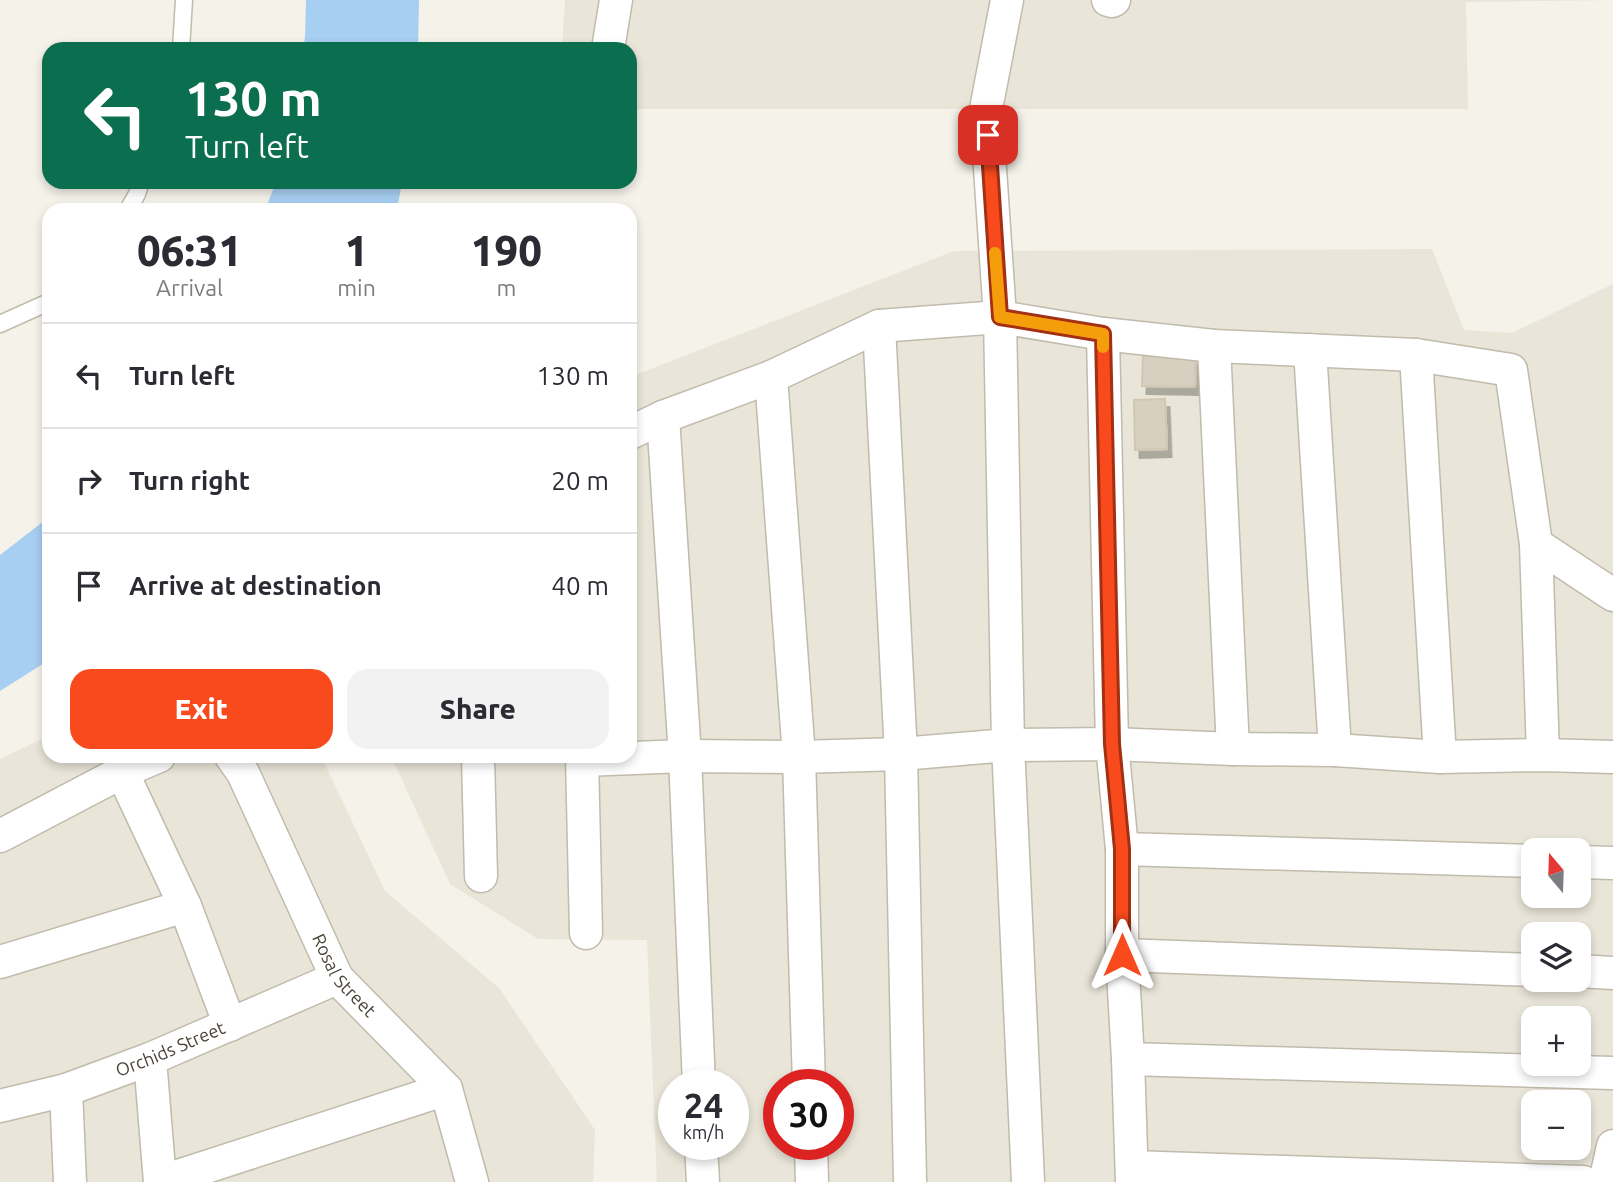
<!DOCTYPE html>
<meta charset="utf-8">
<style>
:root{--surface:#fff;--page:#f2f2f3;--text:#2b2b33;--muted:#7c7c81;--line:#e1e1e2;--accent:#f94a1d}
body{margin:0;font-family:Ubuntu,sans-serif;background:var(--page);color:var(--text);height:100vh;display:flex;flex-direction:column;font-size:26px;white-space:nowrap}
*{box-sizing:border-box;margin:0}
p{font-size:23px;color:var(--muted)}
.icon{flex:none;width:38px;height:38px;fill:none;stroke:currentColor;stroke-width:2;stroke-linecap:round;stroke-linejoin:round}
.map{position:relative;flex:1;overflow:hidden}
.drawer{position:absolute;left:42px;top:203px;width:595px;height:560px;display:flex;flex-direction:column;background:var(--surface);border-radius:21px;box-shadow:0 4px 10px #0003}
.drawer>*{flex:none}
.hud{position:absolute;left:42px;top:42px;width:595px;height:147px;border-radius:21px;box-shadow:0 4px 10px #0003;background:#0b6e4f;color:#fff;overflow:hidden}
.needle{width:46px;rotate:341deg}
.tools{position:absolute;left:1521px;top:838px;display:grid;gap:14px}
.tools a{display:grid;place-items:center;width:70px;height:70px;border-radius:14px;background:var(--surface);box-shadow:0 4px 10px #0003;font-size:35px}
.speed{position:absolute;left:658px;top:1069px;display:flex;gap:14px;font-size:35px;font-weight:700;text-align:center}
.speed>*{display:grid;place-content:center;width:91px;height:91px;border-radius:50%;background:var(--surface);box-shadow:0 4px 10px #0003;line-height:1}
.speed small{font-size:18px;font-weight:400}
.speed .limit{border:10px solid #d22;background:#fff;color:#111}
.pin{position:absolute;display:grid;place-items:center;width:60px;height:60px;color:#fff;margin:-30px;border-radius:14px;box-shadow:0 4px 10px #0006}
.me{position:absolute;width:77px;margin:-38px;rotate:0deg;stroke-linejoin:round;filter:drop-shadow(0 0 5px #0008)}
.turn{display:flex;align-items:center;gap:24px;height:147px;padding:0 28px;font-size:32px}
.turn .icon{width:91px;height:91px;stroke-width:2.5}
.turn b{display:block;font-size:49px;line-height:60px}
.eta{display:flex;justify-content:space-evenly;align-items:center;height:119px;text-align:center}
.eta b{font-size:42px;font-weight:800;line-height:49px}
.action{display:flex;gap:14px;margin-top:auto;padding:14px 28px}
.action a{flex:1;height:80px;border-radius:21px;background:var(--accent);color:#fff;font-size:28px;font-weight:800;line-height:80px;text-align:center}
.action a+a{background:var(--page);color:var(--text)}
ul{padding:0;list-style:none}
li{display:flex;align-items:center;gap:21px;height:105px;padding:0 28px;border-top:2px solid var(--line)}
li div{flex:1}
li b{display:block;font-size:26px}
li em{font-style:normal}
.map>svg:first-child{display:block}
</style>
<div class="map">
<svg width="1613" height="1182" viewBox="0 0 1613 1182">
<defs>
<filter id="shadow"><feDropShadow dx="4.5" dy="8" stdDeviation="0" flood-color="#0004"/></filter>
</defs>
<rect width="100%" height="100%" fill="#f5f2ea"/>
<path fill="#e9e5d8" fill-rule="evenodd" d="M565 0H1613L1466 2 1468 109H630V49H562Z
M1432 249 1464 330 1512 333 1613 284V1182H657L647 940 538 939 450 884 391 756H630V377L954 251ZM1533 850H1578V896H1533ZM1533 934H1578V980H1533ZM1533 1018H1578V1064H1533ZM674 1085H733V1144H674ZM779 1085H838V1144H779ZM1533 1102H1578V1148H1533Z
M49 736V756H321L385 891 499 988 595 1130 593 1182H0V759Z"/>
<path fill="#a7cff1" d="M306 0H419L418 49H303L305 37Z
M276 182H402L397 210H265Z
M49 517V660L0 691V555Z"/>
<path fill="#d7cfbf" stroke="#d1c7b3" stroke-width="2" filter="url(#shadow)" d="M1143 356 1196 357 1195 387 1142 386Z
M1165 399 1167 449 1135 450 1134 400Z"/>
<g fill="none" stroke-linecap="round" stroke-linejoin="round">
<defs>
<path id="lane" d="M181 49 184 0
M128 210 137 194 141 182
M0 324 49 302"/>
<g id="street">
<path d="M1007 0 986 109 1000 317 1008 745 1028 1182"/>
<path d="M1108 0 1112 1 1114 0"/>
<path d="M608 49 616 0"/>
<path d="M879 326 901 754 910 1182"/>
<path d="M1103 334 1112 744 1122 849V955L1128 1059 1132 1182"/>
<path d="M1214 346 1233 749"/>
<path d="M1310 350 1335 750"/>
<path d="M1416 355 1440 757"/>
<path d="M771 377 799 757 809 1085"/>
<path d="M663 417 685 756 699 1085"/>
<path d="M630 433 663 417 771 377 879 326 1000 317 1103 334 1214 346 1416 355 1511 370 1536 544 1543 755"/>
<path d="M1536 544 1613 595"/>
<path id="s1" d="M231 756 243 773 337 978 446 1089 472 1182"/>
<path d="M478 756 481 876"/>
<path d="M582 756 586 933"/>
<path d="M583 760 685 756 799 757 901 754 1008 745 1112 744 1233 749 1335 750 1440 757 1543 755 1613 757"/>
<path d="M122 772 185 906 230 1025"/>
<path d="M0 836 122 772 159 756"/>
<path d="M1122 849 1533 861"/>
<path d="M1578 862 1613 863"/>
<path d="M1122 955 1533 970"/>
<path d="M0 962 185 906"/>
<path d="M1578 971 1613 973"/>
<path d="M150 1059 160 1182 446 1089"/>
<path d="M1128 1059 1613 1073"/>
<path d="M66 1090 70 1182"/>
<path id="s2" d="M0 1106 66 1090 150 1059 337 978"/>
<path d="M701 1144 703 1182"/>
<path d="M811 1144 812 1182"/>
<path d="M1132 1167 1583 1182"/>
<path d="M1605 1182 1613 1146"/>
</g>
</defs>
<use href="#lane" stroke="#c1bbac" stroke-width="19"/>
<use href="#street" stroke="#c1bbac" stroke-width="35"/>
<use href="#lane" stroke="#fff" stroke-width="16"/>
<use href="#street" stroke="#fff" stroke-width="32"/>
</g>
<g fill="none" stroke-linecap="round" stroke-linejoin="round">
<defs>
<path id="route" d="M988 135 1000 317 1103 334 1112 744 1122 849V955"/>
</defs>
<use href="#route" stroke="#a23013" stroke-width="18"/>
<use href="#route" stroke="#f94a1d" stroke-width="12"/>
<path stroke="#f59e0b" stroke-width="12" d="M995 253 1000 317 1103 334V347"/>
</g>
<g text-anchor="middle" stroke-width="7" stroke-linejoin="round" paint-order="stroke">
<g font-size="18" fill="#494338" stroke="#fff">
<text dy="6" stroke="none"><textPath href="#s1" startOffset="248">Rosal Street</textPath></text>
<text dy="6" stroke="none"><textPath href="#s2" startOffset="180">Orchids Street</textPath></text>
</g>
</g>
</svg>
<div class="tools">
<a><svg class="needle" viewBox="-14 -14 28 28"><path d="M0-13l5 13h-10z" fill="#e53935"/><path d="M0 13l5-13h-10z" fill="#7c7c81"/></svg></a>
<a><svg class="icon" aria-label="layers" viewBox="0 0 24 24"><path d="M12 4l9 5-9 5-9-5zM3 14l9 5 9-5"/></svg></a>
<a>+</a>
<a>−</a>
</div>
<div class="speed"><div>24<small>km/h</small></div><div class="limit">30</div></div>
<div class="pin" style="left:988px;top:135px;background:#d93025"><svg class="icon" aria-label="arrive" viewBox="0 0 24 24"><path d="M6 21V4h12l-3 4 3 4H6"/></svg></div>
<svg class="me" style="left:1122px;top:955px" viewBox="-20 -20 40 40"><path d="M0-17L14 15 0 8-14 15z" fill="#f94a1d" stroke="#fff" stroke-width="4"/></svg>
<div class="hud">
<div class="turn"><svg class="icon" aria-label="left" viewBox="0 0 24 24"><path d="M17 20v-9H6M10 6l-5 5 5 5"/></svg><div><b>130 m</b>Turn left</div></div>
</div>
<section class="drawer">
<div class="eta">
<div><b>06:31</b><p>Arrival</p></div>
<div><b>1</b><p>min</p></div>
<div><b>190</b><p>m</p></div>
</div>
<ul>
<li><svg class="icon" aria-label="left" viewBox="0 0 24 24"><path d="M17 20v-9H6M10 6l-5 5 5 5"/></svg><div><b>Turn left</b></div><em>130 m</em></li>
<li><svg class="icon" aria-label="right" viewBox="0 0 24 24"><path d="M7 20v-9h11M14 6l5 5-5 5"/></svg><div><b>Turn right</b></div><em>20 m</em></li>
<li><svg class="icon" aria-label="arrive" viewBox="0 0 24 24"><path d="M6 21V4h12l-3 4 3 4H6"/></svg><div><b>Arrive at destination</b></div><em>40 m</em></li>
</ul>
<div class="action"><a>Exit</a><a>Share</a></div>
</section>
</div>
